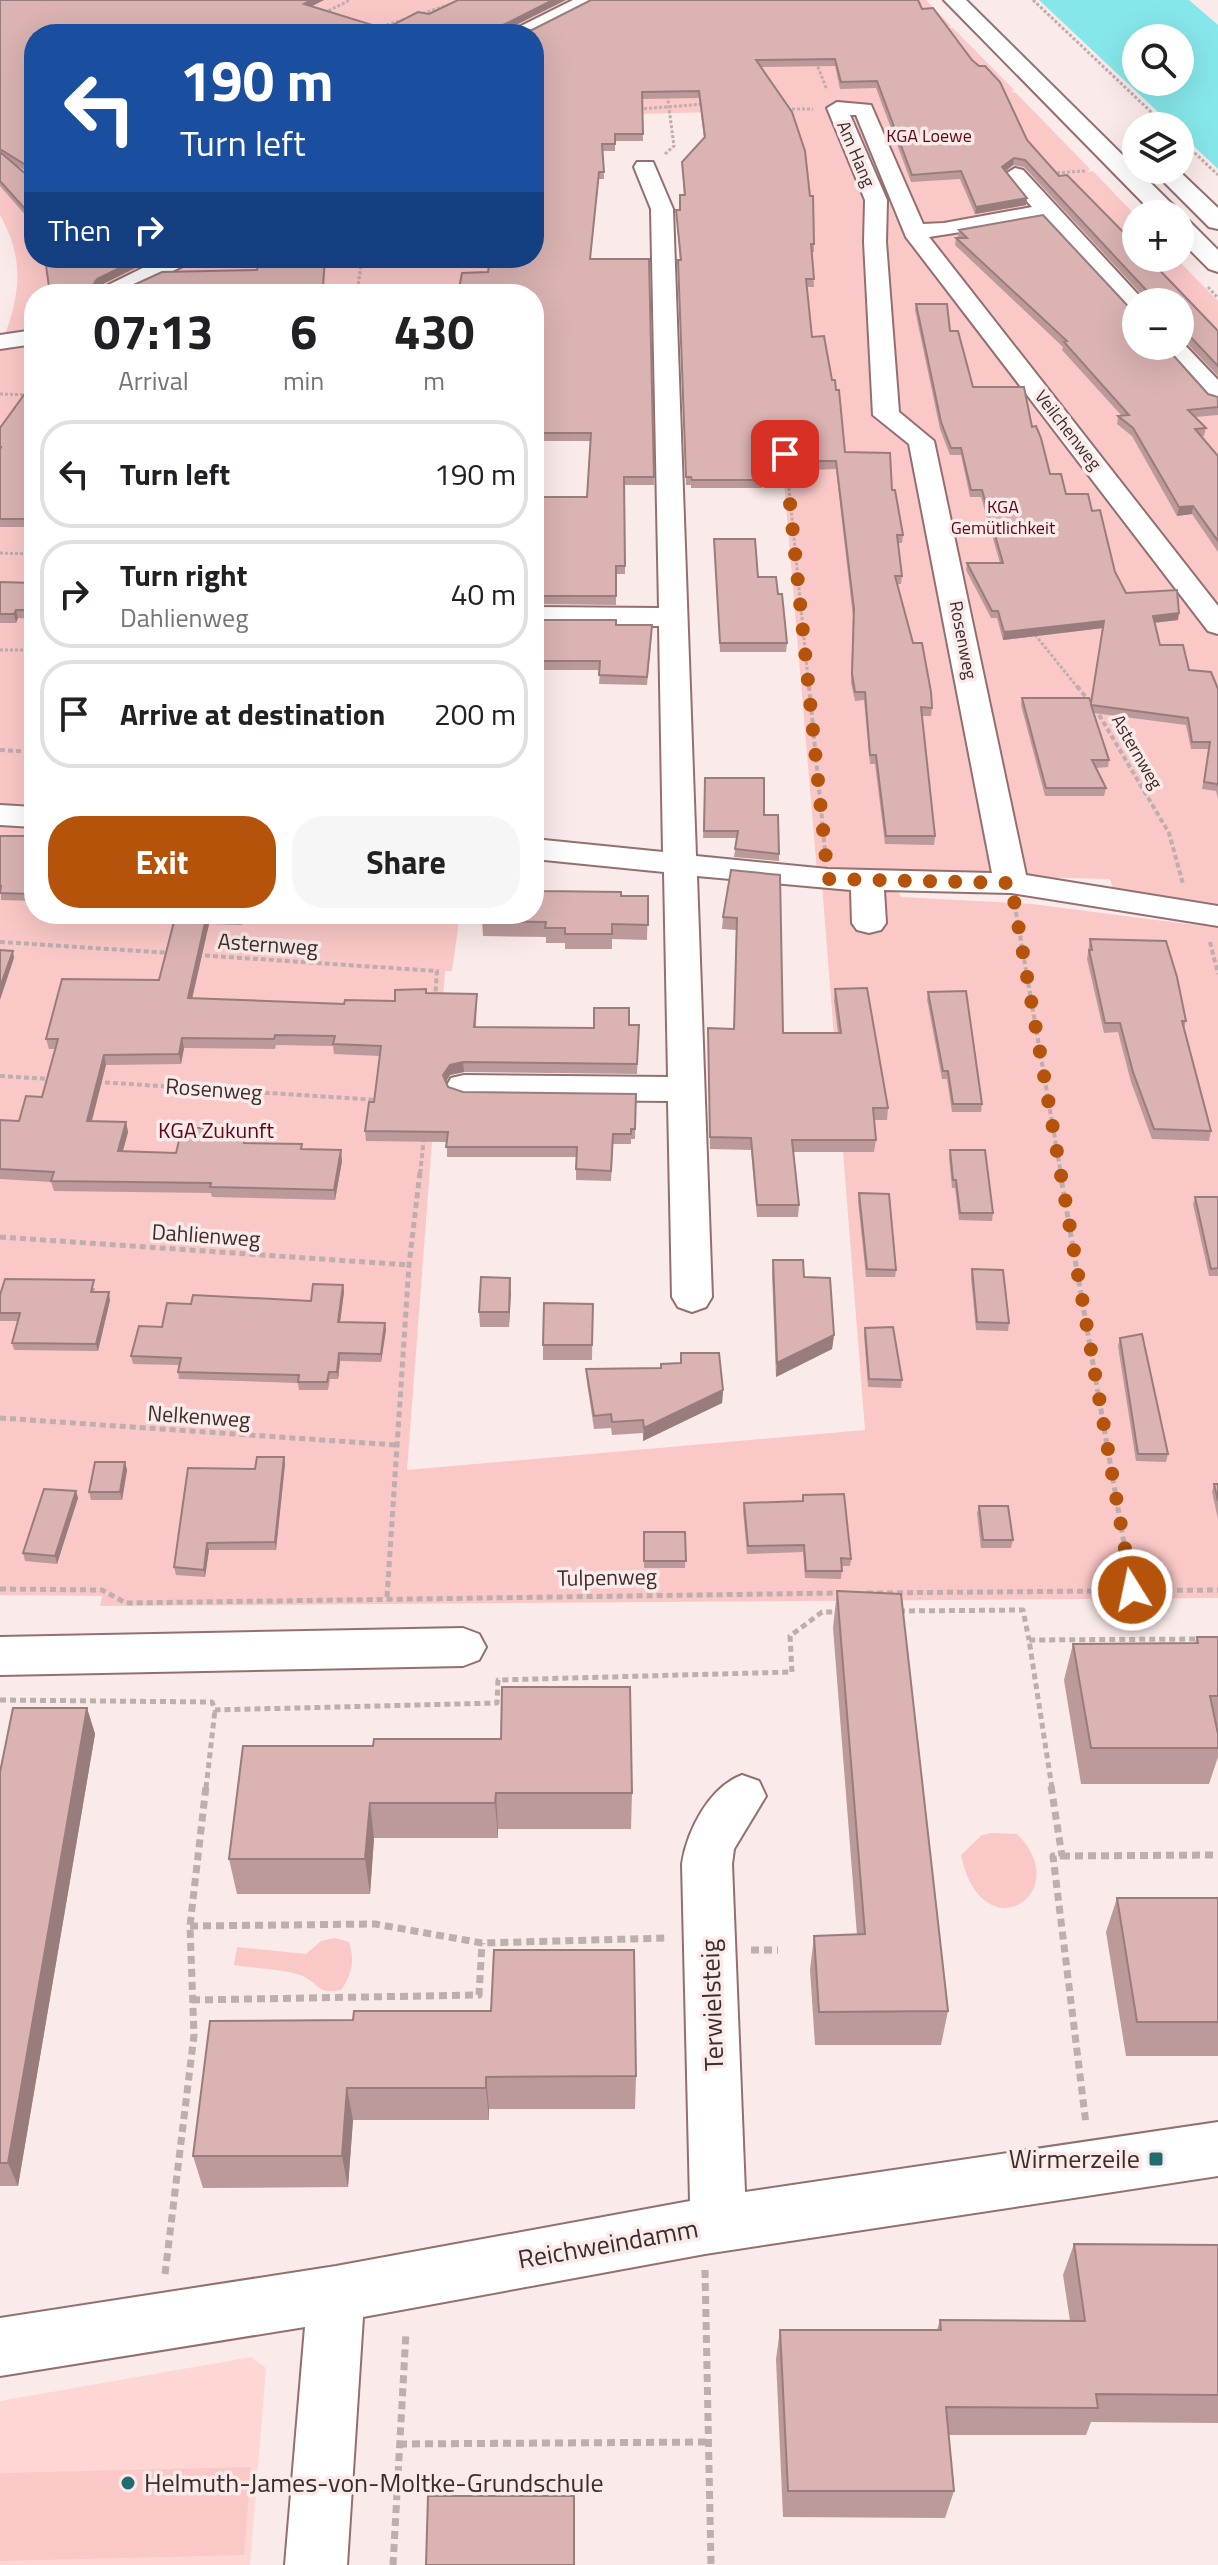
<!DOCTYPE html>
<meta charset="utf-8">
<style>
:root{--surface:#fff;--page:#f6f6f6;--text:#202124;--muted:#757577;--line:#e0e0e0;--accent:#b45309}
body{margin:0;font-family:"Titillium Web",sans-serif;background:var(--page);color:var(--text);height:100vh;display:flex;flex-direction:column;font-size:30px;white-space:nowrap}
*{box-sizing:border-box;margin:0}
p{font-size:26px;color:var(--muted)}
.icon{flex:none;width:44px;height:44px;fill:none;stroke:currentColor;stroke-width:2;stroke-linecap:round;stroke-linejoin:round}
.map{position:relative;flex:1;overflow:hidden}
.side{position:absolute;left:24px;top:284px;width:520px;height:640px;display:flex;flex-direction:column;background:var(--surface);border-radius:32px;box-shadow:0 8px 32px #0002}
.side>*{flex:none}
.banner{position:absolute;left:24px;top:24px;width:520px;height:244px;border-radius:32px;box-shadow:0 8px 32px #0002;background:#1a4fa0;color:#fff;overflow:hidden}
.controls{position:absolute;left:1122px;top:24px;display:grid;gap:16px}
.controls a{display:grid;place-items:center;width:72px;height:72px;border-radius:50%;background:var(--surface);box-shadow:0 8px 32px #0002;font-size:40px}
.pin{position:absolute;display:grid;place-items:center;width:68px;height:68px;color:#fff;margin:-34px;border-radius:16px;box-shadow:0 4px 12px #0006}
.me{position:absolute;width:88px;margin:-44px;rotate:350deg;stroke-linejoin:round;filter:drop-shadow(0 0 6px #0008)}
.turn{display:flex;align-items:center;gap:28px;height:168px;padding:0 24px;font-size:36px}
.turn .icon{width:104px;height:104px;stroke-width:2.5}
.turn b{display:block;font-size:56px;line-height:68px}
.then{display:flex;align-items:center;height:76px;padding:0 24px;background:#0003;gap:16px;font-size:30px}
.eta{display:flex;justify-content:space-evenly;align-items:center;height:136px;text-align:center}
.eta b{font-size:48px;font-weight:700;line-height:56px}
.primary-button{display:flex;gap:16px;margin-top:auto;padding:16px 24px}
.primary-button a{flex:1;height:92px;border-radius:32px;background:var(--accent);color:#fff;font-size:32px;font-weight:700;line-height:92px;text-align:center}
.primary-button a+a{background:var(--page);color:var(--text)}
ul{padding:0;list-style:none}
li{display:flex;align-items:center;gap:24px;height:108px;margin:0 16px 12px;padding:0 8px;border:4px solid var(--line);border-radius:32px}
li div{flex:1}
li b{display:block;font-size:30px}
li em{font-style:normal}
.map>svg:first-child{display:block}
</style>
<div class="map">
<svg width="1218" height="2565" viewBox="0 0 1218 2565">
<rect width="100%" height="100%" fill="#faeae9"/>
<path fill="#fed7d5" d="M251 2357 266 2368 250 2565H0V2401Z"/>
<path fill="#fac8c7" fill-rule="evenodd" d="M0 0H926L951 26 949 28H953L1014 90 1011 92 1016 93 1090 169 1087 172 1093 171 1136 216V258H1176L1218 301V909L1114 892 1110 879 817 872 760 198 744 111 538 117 534 34H34V258H174L111 294H34V914H460L452 971H445L407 1470 865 1430 822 884 896 887 901 897 1032 904 1218 928V1598L100 1606 102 1596 0 1595V348C19 300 27 263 0 215ZM1136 302H1180V346H1136Z
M177 258H522L518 294H116Z
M992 1833 1017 1834C1077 1893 982 1955 961 1855L982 1835Z
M335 1938 349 1942C355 1961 352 1974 341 1990 316 1994 321 1985 303 1976 288 1969 251 1968 234 1965L237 1947 306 1954 321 1941Z
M251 2467 244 2555 0 2561V2473Z"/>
<path fill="#86e7ea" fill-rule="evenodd" d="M1039 0H1189L1218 25V169L1180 133V126H1173ZM1136 38H1180V82H1136Z"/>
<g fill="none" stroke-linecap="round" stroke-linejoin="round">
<defs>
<path id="minor" d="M573 0H597L531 34H505Z
M837 102 871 105 923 224 944 223 1032 207 1004 175 1015 168 1023 170 1145 302H1136V313L1128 311 1043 219 929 237 1218 606V634L1208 631 906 237 856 115H850L887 200 886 242 899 412 934 441 1026 875 1218 906V926L1011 893 884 890 886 923 881 930 869 933 857 930 852 923 851 890 697 876 712 1297 706 1307 692 1312 678 1307 672 1297 668 1101 464 1099 451 1096 446 1087 451 1078 464 1075 668 1077 664 872 534 859V839L663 852 659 626 534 625V607L659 608 651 209 634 167 637 162H653L673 209 696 856 828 869 992 873 909 444 873 415 864 242 865 200 827 108Z
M163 258H193L189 263 126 294H96L100 289Z
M34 330V344L0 349V335Z
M1180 340 1218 380V403L1209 400 1161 346H1180Z
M0 805 34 807V827L0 825Z
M463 1628 479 1634 486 1647 479 1660 463 1666 0 1675V1637Z
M742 1775 759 1781 766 1796 734 1849 732 1864 745 2192 1218 2122V2176L705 2254 363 2317 347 2565H285L305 2327 0 2376V2318L336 2266 690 2201 682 1864C687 1831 709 1787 742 1775Z"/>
<path id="highway" d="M944 0H966L1177 209 1180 214H1154Z
M1152 170H1178L1218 208V229L1209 227Z
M1180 219 1189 221 1218 250V272L1209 269 1180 240Z"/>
</defs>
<use href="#minor" stroke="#93706f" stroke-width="4"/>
<use href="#highway" stroke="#93706f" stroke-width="4"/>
<path stroke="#beaeae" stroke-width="3" stroke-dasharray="3 2" stroke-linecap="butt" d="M1033 0 1166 126
M324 13 350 0
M418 15 463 0
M377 28 409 18
M816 62 827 90
M639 109 705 104
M787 109H813
M1180 139 1218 175
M665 154 674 146 667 93
M1052 173 1086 171
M446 258 445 263 495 264
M1208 287 1218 298
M357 294 362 258
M0 394 34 395
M786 458 809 688
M0 553 34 554
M1032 631 1078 688
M0 650H34"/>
<path stroke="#beaeae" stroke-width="4" stroke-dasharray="5 3" stroke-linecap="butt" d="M809 686 825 850
M1077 686 1089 701
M1095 708 1169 833 1183 884
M0 750 34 752
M1016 912 1061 1174
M0 942 171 953
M1210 942 1218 974
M197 955 437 971 435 999
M0 1076 51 1079
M97 1082 378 1100
M420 1174 424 1137"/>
<path stroke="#beaeae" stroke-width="5" stroke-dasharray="6 4" stroke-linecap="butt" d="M1060 1172 1132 1590
M0 1237 409 1265
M0 1418 396 1445
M0 1589 102 1590 126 1603 841 1593
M867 1593 1218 1590
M387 1597 409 1265 420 1172
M899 1611 1023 1610 1029 1640
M0 1700 212 1702 215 1710 497 1703 498 1680 792 1672 790 1636 822 1612H841
M206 1788 215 1710
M1052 1788 1029 1640 1201 1639"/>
<path stroke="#beaeae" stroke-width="7" stroke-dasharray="8 5" stroke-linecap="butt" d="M1051 1786 1062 1856H1053L1086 2124
M1062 1856 1218 1855
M190 1926 375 1924 482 1943 667 1938
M751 1950H778
M192 2000 479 1995 482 1943
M705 2270 711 2565
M165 2274 194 2035 190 1926 206 1786
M399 2444 709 2442
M393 2565 406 2332"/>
<use href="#minor" fill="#fff" fill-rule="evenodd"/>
<use href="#highway" fill="#fff" fill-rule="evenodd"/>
</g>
<path fill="#bb9a99" d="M0 0H324L312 6 385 29 532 30 922 9 1027 140 1059 176 1218 331V376L1182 338 1180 302 1144 297 1024 167 1013 165 1005 171 1027 198 1026 205 975 214 960 179 911 182 876 88 840 89 835 66 761 67 814 244V252H812L814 287H807L812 337 845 452 892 490 903 535 902 543H898L902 576 901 584H897L932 708 931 716H922L935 836 934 845 885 844 875 764H870L864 700 855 701 851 683 853 617 836 469 814 470 812 463 761 462 762 488H691V485H686L678 267 680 260 676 210H680L684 195 682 162 704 138 699 98 642 99 643 141H615V151H603L604 179H599L590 259H649L654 485H625V574H616V605L534 604V497H587L591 441H534V294L488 272 534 34H34V176L13 163 34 181V225L0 186Z
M959 230 1127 305 1136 346 1208 394 1218 397V415L1195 417 1206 428 1204 436H1201L1218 456V552L1192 514 1177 516 1132 436 1117 424 1118 416 1121 415 1062 350 1063 347 955 245 956 238 958 237Z
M916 304 950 331 973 387 1032 427 1050 474 1066 494 1092 511 1115 572 1126 593 1178 620 1154 623 1160 645 1189 670 1218 689V799L1216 791 1202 789 1209 749H1191L1186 725 1094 713 1109 760 1108 767 1096 768 1106 788 1104 796H1045L1021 705 1022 698 1091 703 1103 628 1003 640 997 618H991L966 570 967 563H1000L981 497H970L961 455H950L940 429 915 310Z
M34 381V527H0V428Z
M714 539 778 594 787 643 786 652H720Z
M0 582 34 583V619L18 618 16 623H0Z
M534 620 616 625 652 633 647 685 599 684 600 670H534Z
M705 778 764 815 779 854V861L734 857 737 838H703Z
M0 836H34V901L1 900Z
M731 870 783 1033H838L834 1001 835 989 888 1108 887 1120H874L876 1140 874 1152H793L799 1205 798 1217H757L751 1150 710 1149 708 1028 734 1029 736 930 722 929 723 917Z
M541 891 648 896 647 940 612 939V949H565V943H546V937L483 936 482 921Z
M175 914H332L331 919 243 917 242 925 209 924 192 998 344 1004 395 1001 427 993 477 994 476 1027 594 1028 639 1025 637 1074 464 1072 450 1075 446 1082 448 1087 463 1092 636 1094 635 1139H631V1144H613L611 1181 576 1180V1157H447V1142L366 1141 365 1131 374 1102 380 1056 334 1054 333 1046 276 1045 275 1049 184 1048 181 1064 106 1065 92 1121 126 1122 128 1132 123 1151 176 1153 213 1128 214 1135 246 1143 303 1149 342 1161 335 1200 212 1197 211 1193 54 1191 51 1182 0 1179V1120L19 1121 42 1097 55 1049H49L46 1039 159 980Z
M1090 939 1186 1021 1184 1028 1211 1131 1209 1141 1152 1139 1131 1082 1118 1032 1104 1033 1087 959Z
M928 992 982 1104 981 1112H952L947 1079H942L927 999Z
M950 1150 993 1213 992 1221 959 1220 955 1188H952L949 1157Z
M859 1193 896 1270 895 1277H866L858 1201Z
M1195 1197H1218V1276H1209L1193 1204Z
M773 1260 804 1277 834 1335 832 1349 776 1377 772 1274Z
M972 1269 1009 1323 1008 1331 976 1330 971 1277Z
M510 1278 509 1327H480L479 1312Z
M343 1285 344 1292 340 1322 386 1330 381 1362 340 1361 338 1379H330L328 1390H299L298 1383 179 1379 178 1372 179 1365 133 1364 131 1356 162 1327 191 1304 311 1301Z
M95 1288 94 1292 110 1300 98 1351 14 1350 12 1343 18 1321H0V1295Z
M593 1304 592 1360H543V1345Z
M865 1328 902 1380 901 1388 868 1387 864 1335Z
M1120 1338 1168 1454 1166 1462 1136 1461 1118 1346Z
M586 1369 723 1390 722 1403 643 1441V1433L612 1435 611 1428 594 1429 587 1383Z
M284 1457 285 1464 276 1550H209L205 1577 176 1575 174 1567 255 1469Z
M125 1462 127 1470 122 1500H91L89 1492Z
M1214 1484H1218V1519L1212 1492Z
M76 1491 78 1498 57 1564 25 1561 23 1553Z
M803 1495 851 1559 850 1566H842L841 1579 805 1578 803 1552 747 1554 743 1511 744 1503 802 1501Z
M979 1506 1013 1540 1011 1548H981L977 1513Z
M644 1532H685V1568H644Z
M837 1591 948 2011 941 2045H815L810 1970 814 1936 857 1935 833 1628Z
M1197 1637H1218V1757L1209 1784H1081L1064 1680 1073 1644 1195 1643Z
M87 1708 95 1734 18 2186H0V1772Z
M243 1746 632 1793 631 1829H498V1838H374L370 1894H237L229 1859Z
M1117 1898H1218V2056H1126L1106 1932Z
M210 2021 636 2076 635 2109H489V2120H353L348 2187 203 2188 193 2156Z
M1074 2244 1218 2245V2423L1091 2422 1086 2435H949L954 2491 945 2518 783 2517 776 2359 780 2330H937L940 2320 1070 2321 1063 2275Z"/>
<path fill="#997d7d" d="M311 0H324L304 10V4Z
M553 0H566L504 31 503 34V25Z
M1014 158 1013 165 1001 175 1002 167Z
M1027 198 1026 205 975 214 976 207Z
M140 258H156L99 286 93 294 92 287 97 279Z
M1193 506 1192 514 1177 516 1179 507Z
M16 610 18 618 16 623 14 614Z
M1179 613 1178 620 1151 623 1153 616Z
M1104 621 1103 628 1003 640 1004 632Z
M207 914 209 924 190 1008 188 998Z
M13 951 14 958 0 1000V987Z
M182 1038 184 1048 181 1064 179 1054Z
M104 1055 106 1065 89 1131 87 1121Z
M463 1062 464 1072 450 1075 443 1086V1075L450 1065Z
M126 1122 128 1132 120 1161 118 1151Z
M341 1150 342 1161 335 1200 334 1190Z
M510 1278 511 1293 509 1327V1312Z
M343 1285 344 1292 339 1330 338 1322Z
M109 1292 110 1300 98 1351 96 1344Z
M385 1323 386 1330 381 1362V1354Z
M834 1335 832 1349 776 1377 777 1363Z
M339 1353 340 1361 338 1379 337 1372Z
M723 1390 722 1403 643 1441 644 1428Z
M284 1457 285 1464 276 1550 275 1542Z
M125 1462 127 1470 122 1500 120 1492Z
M76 1491 78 1498 57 1564 55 1556Z
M207 1543 209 1550 205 1577 204 1570Z
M87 1708 95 1734 18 2186 8 2163Z
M496 1793 498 1829V1838L495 1803Z
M370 1803 374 1838 370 1894 365 1859Z
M486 2077 489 2109V2120L486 2088Z
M347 2088 353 2120 348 2187 342 2156Z
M574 2496 575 2565H574Z"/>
<path fill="#dab3b2" stroke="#997d7d" stroke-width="2" d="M0 0H311L304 4 385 29 418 12 429 14 458 0H553L503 25 502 29 532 30 591 0H918L922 9 933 8 972 60 979 66H985L1000 82 1027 140 1059 176 1067 175 1136 245V258H1148L1218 331V366L1184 330 1180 334V302H1140V297L1148 296V292L1025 160 1014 158 1002 167 1027 198 976 207 961 171 912 175 877 81 841 82 835 59 756 60 792 112 805 151 810 196H813L814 244H811L814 279H806L812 337 824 336 832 380H835L836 390H839L845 452 890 453 892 490H895L903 535H897L902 576H895L913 643H922L931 692 932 708 921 707 935 836H886L876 755H870L865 692H855L852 674 854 609 836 461H815L813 455 760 454 763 480H692L691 477H686L678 260H681L676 210H680V195H685L682 162 705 137 699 91 642 92 643 134H615V144H602L604 172H599L590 259H649L654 477H624L625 566H616V596H534V497H587L591 433H534V294H458L462 273 488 272 490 258H534V34H34V170L0 149Z
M0 152 34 181V219L0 181Z
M1043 215 1127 305 1136 307V346H1165L1208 394 1218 397V407L1188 410 1206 428 1195 429 1218 456V541L1193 506 1179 507 1133 428 1118 416 1129 415 1064 342 1067 341 956 238H967L959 230Z
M45 258H140L97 279 92 287 95 289H125L162 272 257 270 260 258H325L323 287H336L335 294H50Z
M916 304H947L950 331H958L973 387H1024L1032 427 1036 426 1041 438 1050 474H1061L1066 494H1088L1092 511 1100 510 1115 572 1126 593 1177 590 1179 613 1153 616 1160 645H1183L1189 670 1211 672 1218 689V786L1217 784 1204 782 1210 742H1192L1188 718 1091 705 1109 760H1092L1106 788H1046L1022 698H1089L1091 703 1104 621 1004 632 998 611H992L967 563H1003L982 490H971L961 448H951L941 422Z
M34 381V519H0V450L1 447H0V428Z
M714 539H755L758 577H776L778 594H782L787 643H720Z
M0 582 34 583V610H16L14 614H0Z
M534 620H616V625H652L647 677 599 675 600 661H534Z
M705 778H764V815H778L779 854 735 849 738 831H704Z
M0 836H34V887L32 894 0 893 1 886H0Z
M731 870 780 875 783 1033H841L835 989 867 988 888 1108H873L876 1140H792L799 1205H757L751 1138 710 1137 708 1028 734 1029 737 918 723 917Z
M534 883H541V891L621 892V896H648V925L612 924V934H565V928H545L546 922 482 921 483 914H534Z
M176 914H240H207L188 998 344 1004 345 1000 395 1001V990L426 989V993L477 994 474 1027 594 1028V1008H629V1025H639L637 1064 463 1062 450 1065 443 1075 448 1087 463 1092 636 1094 635 1129H631V1134H613L611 1171 576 1169 577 1147H446L448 1132 365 1131 369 1102H374L381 1046 333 1044 335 1036 275 1035 274 1039 182 1038 179 1054 104 1055 87 1121 126 1122 118 1151 176 1153 182 1128H213L211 1135H245L244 1143 302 1144 301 1149 341 1150 334 1190 210 1187 211 1183 51 1181 54 1172 0 1169V1120L19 1121 26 1096 42 1097 58 1039H46L62 979 159 980Z
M1090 939 1166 941 1177 977 1186 1021H1182L1211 1131 1154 1129 1133 1072 1120 1023H1105L1089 950H1092Z
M0 950 13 951 0 987Z
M966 991 982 1104H953L948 1071H943L928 992Z
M950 1150H985L993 1213H960L956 1180H953Z
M859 1193 889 1194 896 1270 867 1269Z
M1195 1197H1218V1268L1211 1269Z
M773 1260H803L804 1277 830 1278 834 1335 777 1363Z
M972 1269 1003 1270 1009 1323 977 1322Z
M481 1277 510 1278 509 1312H479Z
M5 1279 94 1280 91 1292H109L96 1344 12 1343 20 1313H0V1295Z
M313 1284 343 1285 338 1322 385 1323 381 1354 339 1353 337 1372H329L327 1382H298L299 1375 178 1372 181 1358 131 1356 139 1326 162 1327 167 1303 191 1304 193 1295 311 1301Z
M544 1303 593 1304 592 1345H543Z
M893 1327 902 1380 869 1379 865 1328Z
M1142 1334 1168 1454H1138L1120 1338Z
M681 1353H719L723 1390 644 1428 643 1420 612 1422 611 1414 594 1416 586 1369 661 1368V1364L681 1363Z
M257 1457H284L275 1542 207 1543 204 1570 174 1567 188 1468 255 1469Z
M95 1462H125L120 1492H89Z
M1214 1484H1218V1501Z
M44 1489 76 1491 55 1556 23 1553Z
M844 1494 851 1559 841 1558 842 1571H806L804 1545 748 1546 744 1503 803 1501V1495Z
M979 1506H1008L1013 1540H983Z
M644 1532H685L686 1561H644Z
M837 1591 901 1594 948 2011 819 2012 814 1936 865 1934Z
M1197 1637H1218V1696H1210L1218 1734V1748H1091L1073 1644 1198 1643Z
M502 1687H630L632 1793H496L495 1803H370L365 1859H229L243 1746H373L374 1739H501Z
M13 1708H87L8 2163H0V1772Z
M1117 1898H1218V2022H1137Z
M494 1950H634L636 2076 486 2077V2088H347L342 2156H193L210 2021 353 2020 354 2011H491Z
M1074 2244 1218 2245V2395L1096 2394 1098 2408 946 2407 954 2491H788L780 2330H941L940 2320 1085 2321Z
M428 2496H574V2565H426Z"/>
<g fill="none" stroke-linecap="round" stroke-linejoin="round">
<path stroke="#b45309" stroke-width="14" stroke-dasharray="0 25.2" d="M785 454 828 879 1011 883 1132 1590"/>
</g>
<g fill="#206c6f" stroke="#faeae9" stroke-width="3">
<rect x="1148" y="2151" width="16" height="16" rx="4"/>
<circle cx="128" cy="2483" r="8"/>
</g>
<g text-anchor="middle" stroke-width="7" stroke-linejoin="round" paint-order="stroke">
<g font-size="18" fill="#620617" stroke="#faeae9">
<text x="929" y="142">KGA Loewe</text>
<text x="1003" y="513">KGA<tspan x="1003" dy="21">Gemütlichkeit</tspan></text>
</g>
<g font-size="18" fill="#3c2d2d" stroke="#faeae9">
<text transform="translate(856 154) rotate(67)" y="6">Am Hang</text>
<text transform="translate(1068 430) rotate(52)" y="6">Veilchenweg</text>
<text transform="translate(963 640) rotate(79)" y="6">Rosenweg</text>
<text transform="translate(1137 752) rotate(60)" y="6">Asternweg</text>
</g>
<g font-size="22" fill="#3c2d2d" stroke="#faeae9">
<text transform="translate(268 944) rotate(4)" y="8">Asternweg</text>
<text transform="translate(214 1089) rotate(4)" y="8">Rosenweg</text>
<text transform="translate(206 1235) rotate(4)" y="8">Dahlienweg</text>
<text transform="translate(199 1416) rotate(4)" y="8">Nelkenweg</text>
<text transform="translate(607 1577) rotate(-1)" y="8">Tulpenweg</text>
</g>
<g font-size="22" fill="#620617" stroke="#faeae9">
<text x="216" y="1138">KGA Zukunft</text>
</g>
<g font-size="26" fill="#3c2d2d" stroke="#faeae9">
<text transform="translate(712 2005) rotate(-92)" y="9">Terwielsteig</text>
<text transform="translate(608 2244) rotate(-10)" y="9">Reichweindamm</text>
</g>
<g font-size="26" fill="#3c2d2d" stroke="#faeae9" text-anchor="end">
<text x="1140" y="2168">Wirmerzeile</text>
<text x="144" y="2492" text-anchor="start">Helmuth-James-von-Moltke-Grundschule</text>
</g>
</g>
</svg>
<div class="controls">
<a><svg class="icon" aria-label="search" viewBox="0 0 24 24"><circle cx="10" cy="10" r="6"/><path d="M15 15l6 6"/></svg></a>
<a><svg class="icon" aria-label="layers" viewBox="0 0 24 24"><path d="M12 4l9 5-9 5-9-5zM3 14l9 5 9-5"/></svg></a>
<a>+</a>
<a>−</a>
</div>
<div class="pin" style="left:785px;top:454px;background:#d93025"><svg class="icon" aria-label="arrive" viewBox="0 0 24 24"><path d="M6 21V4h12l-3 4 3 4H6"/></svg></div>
<svg class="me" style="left:1132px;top:1590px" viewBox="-20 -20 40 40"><circle r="17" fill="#b45309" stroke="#fff" stroke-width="3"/><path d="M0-11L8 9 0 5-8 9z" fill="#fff"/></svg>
<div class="banner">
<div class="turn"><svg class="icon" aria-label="left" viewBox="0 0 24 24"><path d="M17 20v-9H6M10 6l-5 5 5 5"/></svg><div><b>190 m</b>Turn left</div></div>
<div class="then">Then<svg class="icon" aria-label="right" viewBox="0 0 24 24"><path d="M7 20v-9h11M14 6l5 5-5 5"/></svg></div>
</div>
<section class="side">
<div class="eta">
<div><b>07:13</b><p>Arrival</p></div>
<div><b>6</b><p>min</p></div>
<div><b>430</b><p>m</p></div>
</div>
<ul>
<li><svg class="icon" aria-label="left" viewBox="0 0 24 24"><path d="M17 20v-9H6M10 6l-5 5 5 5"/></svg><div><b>Turn left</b></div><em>190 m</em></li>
<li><svg class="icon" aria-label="right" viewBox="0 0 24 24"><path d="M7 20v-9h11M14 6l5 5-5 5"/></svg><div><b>Turn right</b><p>Dahlienweg</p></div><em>40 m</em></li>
<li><svg class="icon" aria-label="arrive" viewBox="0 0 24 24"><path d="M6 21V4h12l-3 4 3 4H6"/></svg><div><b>Arrive at destination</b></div><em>200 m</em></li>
</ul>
<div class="primary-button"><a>Exit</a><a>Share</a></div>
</section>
</div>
